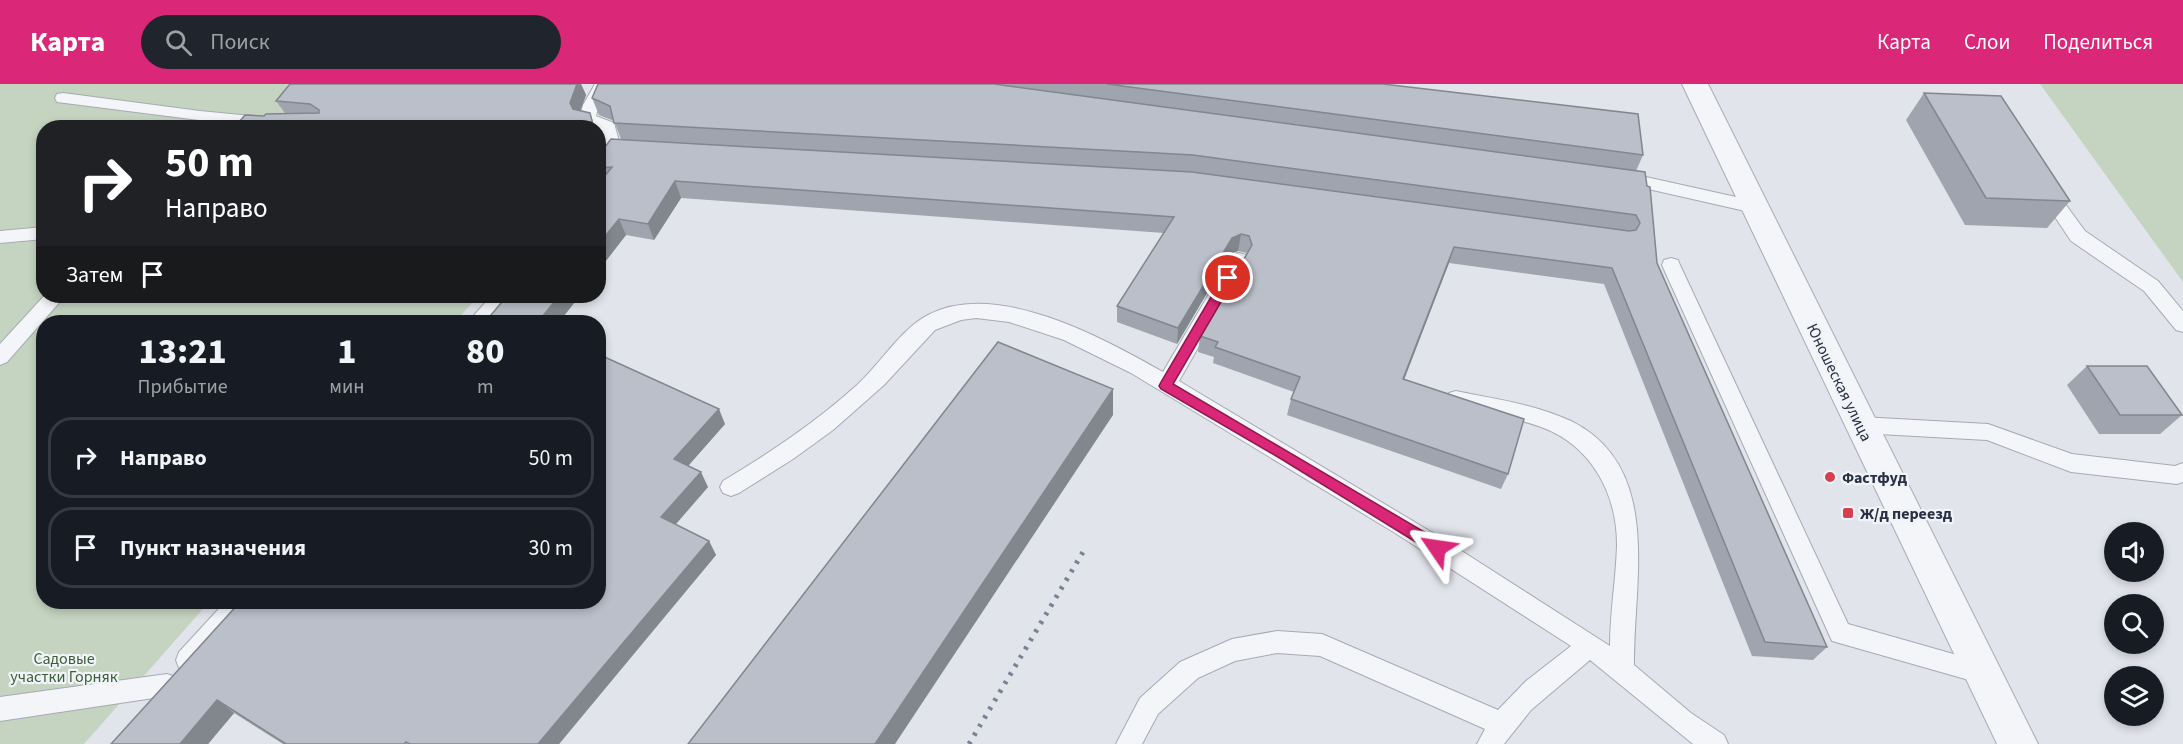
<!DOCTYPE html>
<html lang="ru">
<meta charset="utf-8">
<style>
:root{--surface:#171b24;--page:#20242c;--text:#f1f3f6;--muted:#9ea1a6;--line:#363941;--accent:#db2777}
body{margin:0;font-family:"Source Sans 3",sans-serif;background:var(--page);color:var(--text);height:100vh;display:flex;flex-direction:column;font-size:22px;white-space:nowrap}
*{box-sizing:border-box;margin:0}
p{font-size:20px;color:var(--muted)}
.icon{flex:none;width:33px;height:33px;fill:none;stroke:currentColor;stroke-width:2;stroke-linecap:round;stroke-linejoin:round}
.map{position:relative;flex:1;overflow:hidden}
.sheet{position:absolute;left:36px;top:231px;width:570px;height:294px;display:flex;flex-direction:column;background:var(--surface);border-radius:24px;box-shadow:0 3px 9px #0003}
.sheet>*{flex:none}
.banner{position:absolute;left:36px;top:36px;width:570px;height:183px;border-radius:24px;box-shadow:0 3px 9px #0003;background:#202124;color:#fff;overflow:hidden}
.tools{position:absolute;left:2104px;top:438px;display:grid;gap:12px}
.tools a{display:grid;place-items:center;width:60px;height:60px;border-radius:50%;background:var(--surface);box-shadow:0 3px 9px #0003;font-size:30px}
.pin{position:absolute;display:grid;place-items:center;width:51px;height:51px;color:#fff;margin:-26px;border:3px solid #fff;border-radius:50%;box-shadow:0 2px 6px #0007}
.me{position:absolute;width:66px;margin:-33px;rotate:302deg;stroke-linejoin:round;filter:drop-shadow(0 0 4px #0008)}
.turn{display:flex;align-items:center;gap:21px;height:126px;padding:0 30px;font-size:27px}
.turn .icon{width:78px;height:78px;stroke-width:2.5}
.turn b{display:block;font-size:42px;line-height:51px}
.then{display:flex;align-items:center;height:57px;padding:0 30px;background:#0003;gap:12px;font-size:22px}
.eta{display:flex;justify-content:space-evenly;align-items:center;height:102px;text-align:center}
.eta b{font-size:36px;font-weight:800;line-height:42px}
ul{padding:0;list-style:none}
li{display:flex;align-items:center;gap:18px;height:81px;margin:0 12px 9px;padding:0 18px;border:3px solid var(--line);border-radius:24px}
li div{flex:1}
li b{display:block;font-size:22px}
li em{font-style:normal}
header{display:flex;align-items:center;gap:36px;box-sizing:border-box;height:84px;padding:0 30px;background:var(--accent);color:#fff}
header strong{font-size:28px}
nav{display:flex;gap:33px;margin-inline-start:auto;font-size:21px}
.search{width:420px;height:54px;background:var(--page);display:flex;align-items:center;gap:15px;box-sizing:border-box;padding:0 21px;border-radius:33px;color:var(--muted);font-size:22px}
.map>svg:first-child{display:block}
</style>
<header>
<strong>Карта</strong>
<div class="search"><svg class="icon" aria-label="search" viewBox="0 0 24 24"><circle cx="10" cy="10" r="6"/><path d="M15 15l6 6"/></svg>Поиск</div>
<nav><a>Карта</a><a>Слои</a><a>Поделиться</a></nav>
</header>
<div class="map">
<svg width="2183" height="660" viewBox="0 0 2183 660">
<rect width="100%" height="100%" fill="#e1e4ea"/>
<path fill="#c5d4c1" d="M0 0H315L290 30 264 43 44 44V212H478L455 238H44V518H209L84 660H0Z
M2040 0H2183V198L2175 187Z"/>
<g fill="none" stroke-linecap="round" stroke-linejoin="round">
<defs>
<path id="lane" d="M595 0H611L599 21 596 32 614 39 619 57 640 59 643 63 640 67 616 68 604 87 598 89V56H601L598 44 581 39 579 35 583 21Z
M63 9 200 27 320 39 328 44H261L57 18 55 14 57 10Z
M1619 87 1754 117 1760 119 1763 123 1760 127 1754 129 1613 97 1610 93 1613 89Z
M2046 100 2052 102 2085 147 2158 197 2183 227V248L2176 246 2144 207 2071 157 2037 106 2040 102Z
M44 143V155L0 159V147Z
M1239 169 1246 171 1248 176 1179 297 1443 455 1610 562C1610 528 1616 495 1617 461 1617 409 1591 361 1541 343 1514 333 1484 329 1456 323L1449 321 1446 315 1449 309 1456 307C1494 315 1535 320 1571 337 1664 383 1633 499 1634 581L1691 629 1724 651 1728 660H1693L1590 576 1531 626 1504 660H1477L1485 645 1320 572 1277 569 1235 577 1198 594 1158 630 1142 660H1116L1140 614 1180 578 1232 555 1277 547 1322 550 1498 626 1526 597 1571 562 1395 449 1131 289 1064 256 1009 238 976 234 961 236 935 246 884 301 833 346 793 375 739 409 731 412 723 409 720 403 723 397C771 368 815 339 857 301 879 281 902 244 928 231 996 195 1103 254 1163 288L1232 171Z
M1671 174 1678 176 1680 181 1848 540 1992 581 1995 589 1992 597 1983 600 1832 557 1662 181 1664 176Z
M44 212H65L7 278 0 281V260Z
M491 212H512L489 238H468Z
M1861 333 1988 340 2072 370 2175 382 2183 379V398L2177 400 2071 388 1987 356 1861 349 1854 347 1850 341 1854 335Z
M225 518H251L247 525 197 584 188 587 179 584 176 576 179 568Z
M167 590 176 593 179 601 176 609 167 612 0 637V613Z"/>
<path id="street" d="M1682 0H1708L2038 660H1997Z"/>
</defs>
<use href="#lane" stroke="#a6aab4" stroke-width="2"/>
<use href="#street" stroke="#a6aab4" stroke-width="2"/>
<use href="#lane" fill="#f4f5f8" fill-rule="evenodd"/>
<use href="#street" fill="#f4f5f8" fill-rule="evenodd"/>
<path stroke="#798294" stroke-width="5" stroke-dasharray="3 7" stroke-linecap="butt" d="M969 660 1083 468"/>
</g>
<path fill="#a0a4ae" d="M290 0H581L586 11 580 27 590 29 595 44H234L264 32 285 29 276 17Z
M598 0H1383L1643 71 1636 87 1657 179 1827 563 1813 576 1752 572 1604 200 1449 179 1404 296 1508 390 1501 405 1287 331 1291 315 1294 308 1213 279 1214 273 1198 268 1200 252 1247 170V169L1238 167 1230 170 1177 260 1117 238V222L1164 149 681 114 654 156 626 151 598 187V72L621 55 614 37 599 31 592 14Z
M1924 9 2070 117 2047 144 1965 141 1906 36Z
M598 270 725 340 688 382 708 403 675 441 709 457 716 471 559 660H283L234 629 208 660H111Z
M2087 282 2182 331 2160 350H2099L2067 301Z"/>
<path fill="#82868d" d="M577 0H581L586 11 577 36 570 19Z
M590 29 595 44H589Z
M675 97 681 114 654 156 648 140Z
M619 135 626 151 598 187V161Z
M1241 150 1238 167 1230 170 1177 260 1178 244 1232 154Z
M1454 163 1449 179 1398 311 1403 295Z
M559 212H580L559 238H538Z
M1113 305V331L895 660H875Z
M719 325 725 340 681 390 674 375Z
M701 388 708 403 669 448 661 433Z
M709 457 716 471 559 660H538Z
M217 616 234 629 208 660H180Z"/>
<path fill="#babfca" stroke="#82868d" stroke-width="1.5" d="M290 0H577L570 19 573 25 590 29 592 37 589 39V44H234L245 31 264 32 266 30 319 29V26L310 20 276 17Z
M598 0H994L1645 88 1647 102 1650 103 1657 179 1827 563 1765 558 1612 184 1454 163 1403 295 1524 335 1508 390 1291 315 1300 293 1215 263 1218 258 1200 252 1252 161 1249 152 1241 150 1232 154 1178 244 1117 222 1174 133 675 97 648 140 619 135 598 161V100L612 83 598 84V72L611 55 1192 88 1629 147 1636 146 1640 139 1636 131 1193 71 614 39 610 22 592 14Z
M1107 0H1383L1638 30 1643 71Z
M1924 9 2001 12 2070 117 1986 114Z
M507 212H559L538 238H485Z
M998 258 1113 305 875 660H688Z
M598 270 719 325 674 375 701 388 661 433 709 457 538 660H410L406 658 404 660H286L217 616 180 660H111L240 518H598Z
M2087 282H2147L2182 331H2120Z"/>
<path fill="#db2777" stroke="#8e194d" stroke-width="1.5" d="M1228 190 1235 194 1173 300 1443 459 1445 464 1443 468 1437 470 1432 468 1278 373 1161 305 1159 302 1161 298 1224 191Z"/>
<g fill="#d4404e" stroke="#f0f3f7" stroke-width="2">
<circle cx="1830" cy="393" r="6"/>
<rect x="1842" y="423" width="12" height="12" rx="3"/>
</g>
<g text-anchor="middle" stroke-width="4.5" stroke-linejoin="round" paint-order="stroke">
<g font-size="16" fill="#283042" stroke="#f0f3f7">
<text transform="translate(1840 298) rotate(64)" y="6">Юношеская улица</text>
</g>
<g font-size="16" font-weight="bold" fill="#283042" stroke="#f0f3f7" text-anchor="start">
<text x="1842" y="399">Фастфуд</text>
<text x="1860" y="435">Ж/д переезд</text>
</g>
<g font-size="16" fill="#3a5f35" stroke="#f0f3f7">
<text x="64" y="580">Садовые<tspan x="64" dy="18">участки Горняк</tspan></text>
</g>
</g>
</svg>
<div class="tools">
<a><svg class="icon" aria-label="sound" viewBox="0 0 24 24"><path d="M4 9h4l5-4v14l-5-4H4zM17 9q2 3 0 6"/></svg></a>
<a><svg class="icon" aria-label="search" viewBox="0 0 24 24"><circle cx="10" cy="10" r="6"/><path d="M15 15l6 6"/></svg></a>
<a><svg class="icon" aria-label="layers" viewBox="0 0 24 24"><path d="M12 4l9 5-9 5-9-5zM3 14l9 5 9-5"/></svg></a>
</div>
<div class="pin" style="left:1228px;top:194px;background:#d93025"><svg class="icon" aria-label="arrive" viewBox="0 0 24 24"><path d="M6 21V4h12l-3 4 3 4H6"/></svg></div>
<svg class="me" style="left:1437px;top:464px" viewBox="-20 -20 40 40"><path d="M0-17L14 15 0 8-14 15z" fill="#db2777" stroke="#fff" stroke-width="4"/></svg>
<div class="banner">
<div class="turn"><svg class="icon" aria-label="right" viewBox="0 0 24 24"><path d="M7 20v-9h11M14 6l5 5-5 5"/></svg><div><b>50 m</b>Направо</div></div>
<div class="then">Затем<svg class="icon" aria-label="arrive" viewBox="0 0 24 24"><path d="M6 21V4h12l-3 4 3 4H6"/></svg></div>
</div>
<section class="sheet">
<div class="eta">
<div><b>13:21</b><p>Прибытие</p></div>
<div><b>1</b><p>мин</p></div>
<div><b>80</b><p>m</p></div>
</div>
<ul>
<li><svg class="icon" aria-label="right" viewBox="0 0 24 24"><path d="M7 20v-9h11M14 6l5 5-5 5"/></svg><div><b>Направо</b></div><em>50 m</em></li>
<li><svg class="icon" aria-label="arrive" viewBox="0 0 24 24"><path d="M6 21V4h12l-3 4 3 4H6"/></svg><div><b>Пункт назначения</b></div><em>30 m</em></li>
</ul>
</section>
</div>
